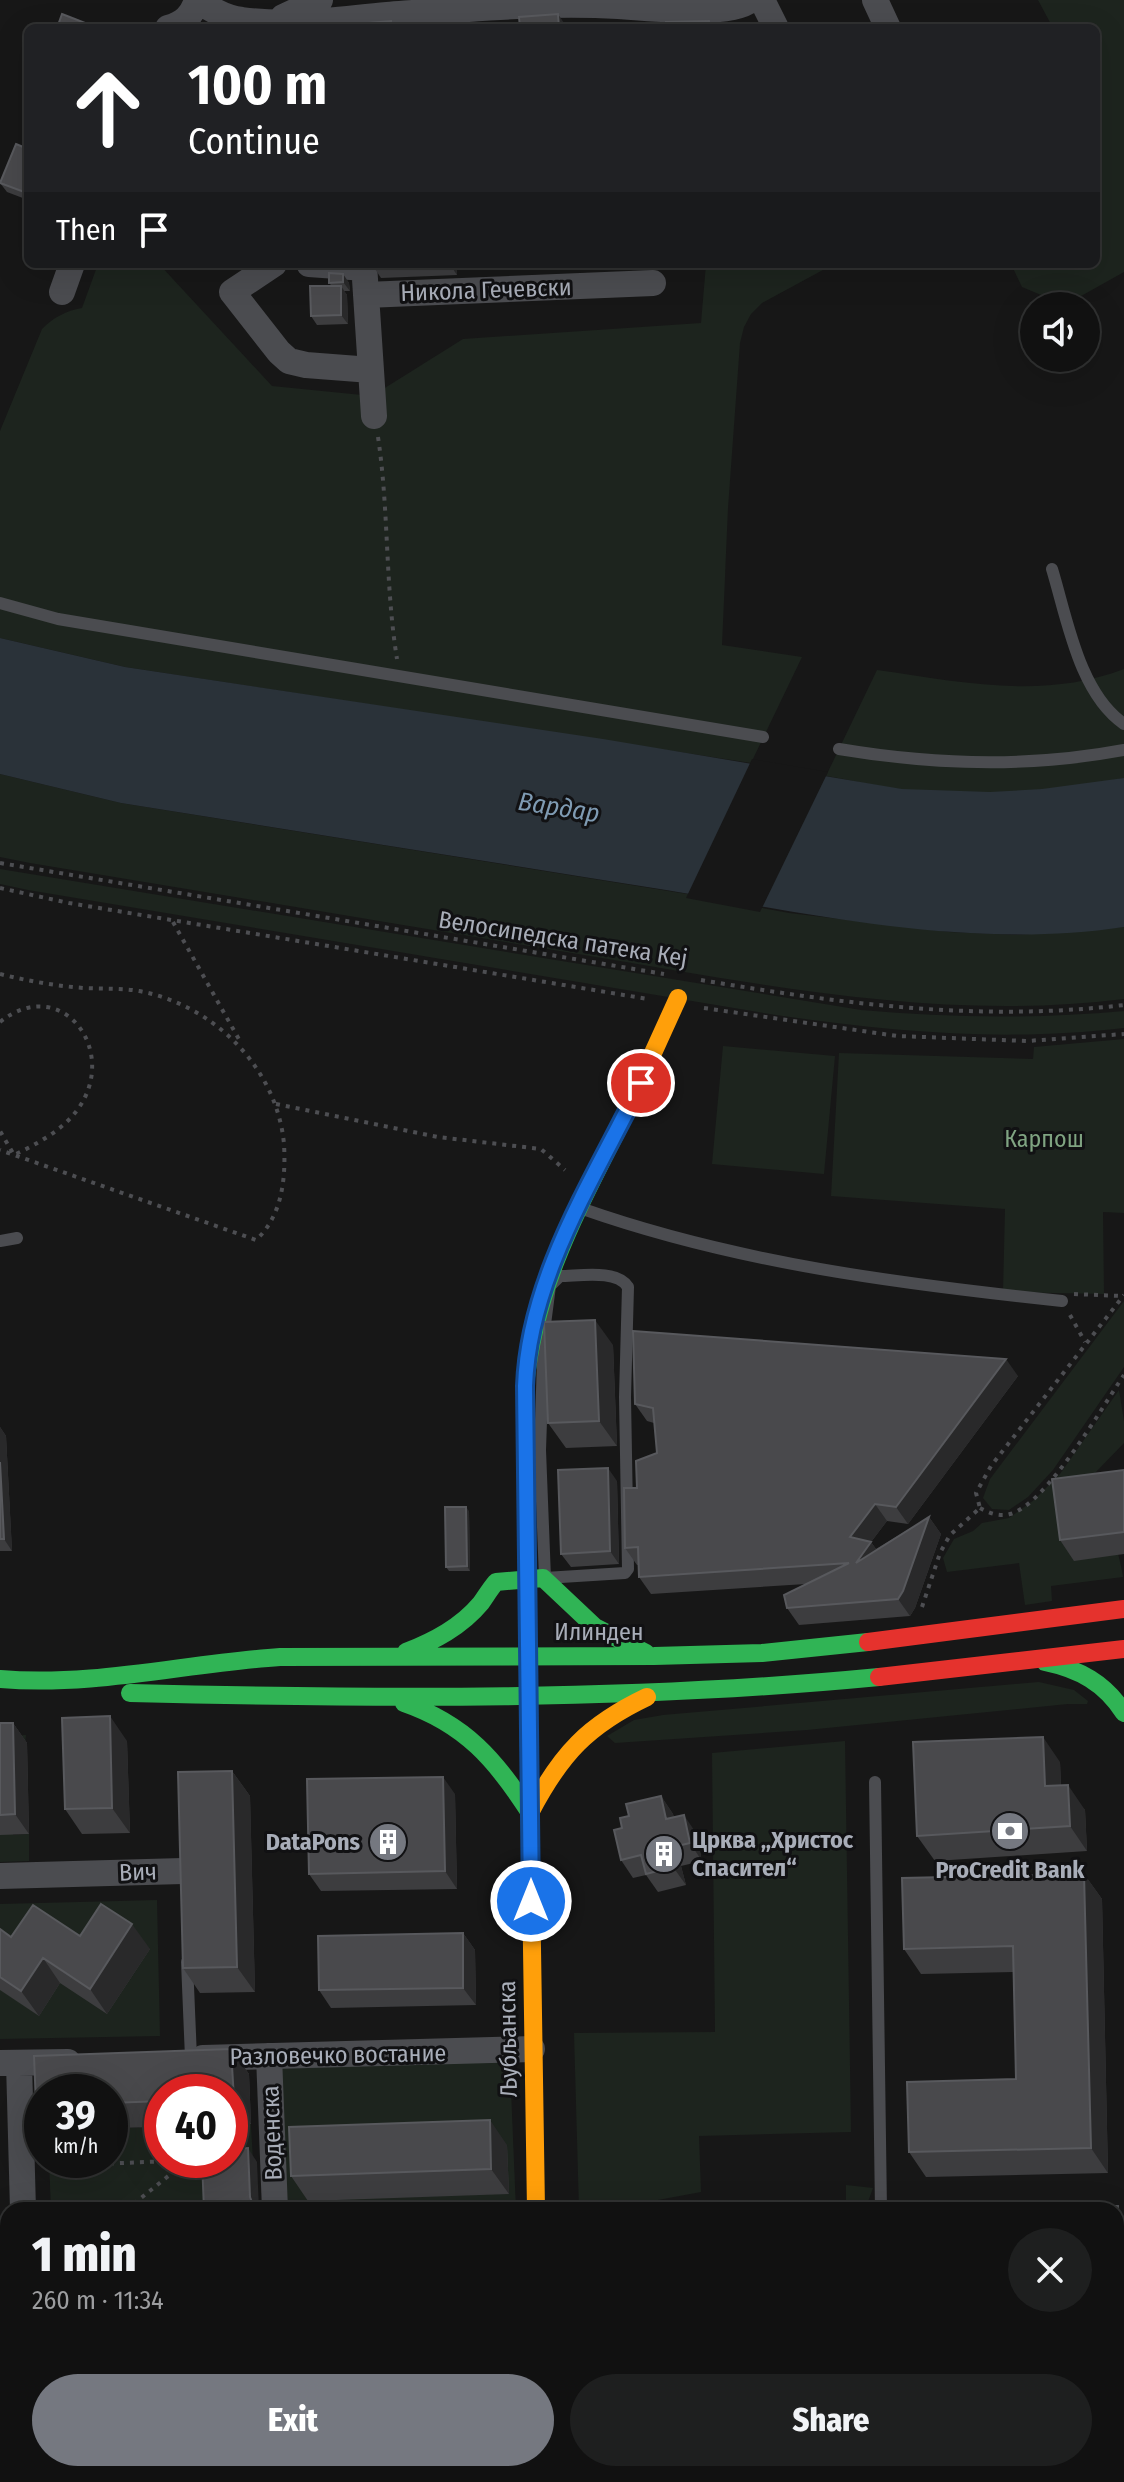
<!DOCTYPE html>
<meta charset="utf-8">
<style>
:root{--surface:#111;--page:#1e1f1f;--text:#f1f3f6;--muted:#9c9d9f;--line:#303131;--accent:#757880}
body{margin:0;font-family:"Fira Sans Condensed",sans-serif;background:var(--page);color:var(--text);height:100vh;display:flex;flex-direction:column;font-size:30px;white-space:nowrap}
*{box-sizing:border-box;margin:0}
p{font-size:26px;color:var(--muted)}
.icon{flex:none;width:44px;height:44px;fill:none;stroke:currentColor;stroke-width:2;stroke-linecap:round;stroke-linejoin:round}
.map{position:relative;flex:1;overflow:hidden}
.side{position:absolute;left:0px;top:2202px;width:1124px;height:280px;display:flex;flex-direction:column;background:var(--surface);border-radius:24px 24px 0 0;box-shadow:0 8px 32px #0002,0 0 0 2px var(--line)}
.side>*{flex:none}
.banner{position:absolute;left:24px;top:24px;width:1076px;height:244px;border-radius:12px;box-shadow:0 8px 32px #0002,0 0 0 2px var(--line);background:#202124;color:#fff;overflow:hidden}
.controls{position:absolute;left:1020px;top:292px;display:grid;gap:16px}
.controls a{display:grid;place-items:center;width:80px;height:80px;border-radius:50%;background:var(--surface);box-shadow:0 8px 32px #0002,0 0 0 2px var(--line);font-size:40px}
.speed{position:absolute;left:24px;top:2074px;display:flex;gap:16px;font-size:40px;font-weight:700;text-align:center}
.speed>*{display:grid;place-content:center;width:104px;height:104px;border-radius:50%;background:var(--surface);box-shadow:0 8px 32px #0002,0 0 0 2px var(--line);line-height:1}
.speed small{font-size:20px;font-weight:400}
.speed .limit{border:12px solid #d22;background:#fff;color:#111}
.pin{position:absolute;display:grid;place-items:center;width:68px;height:68px;color:#fff;margin:-34px;border:4px solid #fff;border-radius:50%;box-shadow:0 2px 8px #0007}
.me{position:absolute;width:88px;margin:-44px;rotate:0deg;stroke-linejoin:round;filter:drop-shadow(0 0 6px #0008)}
.turn{display:flex;align-items:center;gap:28px;height:168px;padding:0 32px;font-size:36px}
.turn .icon{width:104px;height:104px;stroke-width:2.5}
.turn b{display:block;font-size:56px;line-height:68px}
.then{display:flex;align-items:center;height:76px;padding:0 32px;background:#0003;gap:16px;font-size:30px}
.round{display:grid;place-items:center;flex:none;width:84px;height:84px;border-radius:42px;background:var(--page)}
.overview{display:flex;align-items:center;justify-content:space-between;height:136px;padding:0 32px}
h1{font-size:48px;font-weight:800;line-height:60px}
.action{display:flex;gap:16px;margin-top:auto;padding:16px 32px}
.action a{flex:1;height:92px;border-radius:48px;background:var(--accent);color:#fff;font-size:32px;font-weight:800;line-height:92px;text-align:center}
.action a+a{background:var(--page);color:var(--text)}
.map>svg:first-child{display:block}
</style>
<div class="map">
<svg width="1124" height="2482" viewBox="0 0 1124 2482">
<rect width="100%" height="100%" fill="#171717"/>
<path fill="#1d241e" d="M1038 0H1124V272L1065 305 1022 287 1011 264H1096V28H1053Z
M98 264H159L272 386 372 396 463 339 701 323 706 264H834L762 303 751 314 744 327 740 343 728 508 722 645 802 657 751 763 125 667 0 638V431L42 329C54 317 66 311 82 308Z
M1124 669V778C1055 791 969 798 900 789 875 786 851 780 826 776L877 670C962 682 1042 700 1124 669Z
M0 774 121 803 687 894 789 913 949 932 1018 935 1124 927V999C940 1022 759 984 578 954 396 924 213 893 30 863L0 857Z
M0 869 861 1010C949 1018 1036 1019 1124 1011V1028C1003 1042 896 1032 776 1015L28 890 0 884Z
M1124 1039V1213L1103 1212 1104 1294 1003 1292 1005 1209 831 1196 839 1053 1033 1059 1034 1047Z
M723 1046 835 1056 824 1174 712 1164Z
M1124 1301V1367L1053 1470 1028 1497 1009 1510 992 1509 983 1498 990 1479Z
M1119 1390 1124 1421V1443L1095 1473C1099 1509 1118 1541 1123 1577L1051 1586 1052 1601 1025 1605 1019 1563 947 1572 943 1558 954 1539 973 1531 982 1523 1009 1518 1034 1500 1060 1474Z
M1039 1682 1074 1690 1088 1701 1087 1704H1068L807 1730 615 1743 607 1736 634 1720 663 1715Z
M26 1735 13 1835 29 1834V1861L0 1862V1736Z
M845 1741 851 2132 699 2136 701 2192 604 2210H579L574 2033 715 2032 712 1753Z
M157 1900 160 2036 0 2039V1904Z
M502 2050 510 2066 516 2210H275L269 2056Z
M251 2124 253 2162 213 2210H51L49 2160H110V2128L162 2127V2160H230V2125Z
M846 2185 873 2188 865 2210H846Z
M101 2474H257L258 2482H102Z
M286 2474H528L529 2482H286Z
M578 2474H865V2482H578Z"/>
<path fill="#2a3239" d="M0 638 125 667 603 739 902 789 990 792 1042 789 1124 778V927C971 950 817 915 666 890 485 861 303 832 121 803L0 774Z"/>
<path fill="#171717" d="M752 759 828 772 760 912 686 898Z"/>
<g fill="none" stroke-linecap="round" stroke-linejoin="round">
<path stroke="#4d4e52" stroke-width="4" stroke-dasharray="4 6" stroke-linecap="butt" d="M378 437C389 510 385 585 397 659
M0 863 664 974
M0 888 69 903 648 999
M173 922 241 1043
M0 974C28 981 56 986 84 988 103 989 121 988 139 991 214 1005 277 1068 284 1144 286 1179 282 1216 256 1240L0 1150
M701 980C844 1004 978 1022 1124 1005
M704 1008 897 1036 1027 1041 1124 1034
M0 1022C61 973 120 1050 78 1109 63 1130 37 1144 14 1155L0 1131
M276 1104 438 1137 541 1149 565 1170
M1074 1294 1123 1296
M1070 1315 1085 1342
M980 1508C989 1513 999 1517 1010 1514 1046 1505 1102 1407 1124 1375
M922 1607 940 1553 950 1535 980 1508 976 1493 991 1466 1124 1295
M230 2136 249 2125
M50 2166 194 2160
M1117 2205V2238L1124 2241
M126 2210 187 2161"/>
<path stroke="#4b4c50" stroke-width="12" d="M1052 569C1067 618 1079 693 1124 724
M0 603 58 619 763 737
M839 749C934 765 1029 768 1124 750
M583 1209C737 1263 900 1284 1062 1301
M0 1241 17 1238
M560 1276C579 1276 617 1269 628 1287L625 1397 628 1569 625 1573 545 1578 540 1450 544 1332 550 1286Z
M875 1782 881 2210
M187 1962 191 2058
M878 2474V2482"/>
<path stroke="#4b4c50" stroke-width="26" d="M198 0C211 10 225 18 242 20 291 27 339 19 387 15 464 9 542 2 618 6 646 8 731 17 750 0
M762 0 776 28
M875 0 888 28
M283 17 320 0
M168 28C184 23 192 16 197 0
M274 264 232 292 279 352 289 361 306 365 371 370
M309 264 365 268
M364 264 374 416
M62 292 72 264
M366 295 653 283
M0 1876 183 1871
M269 2056 275 2210
M203 2058 532 2049
M0 2063 68 2062
M19 2063 23 2210
M31 2474V2482
M286 2474V2482"/>
<path stroke="#30b455" stroke-width="18" d="M406 1652C434 1641 461 1627 481 1603 486 1596 490 1589 496 1582L543 1578 595 1627 646 1653
M1045 1662C1079 1669 1105 1683 1124 1713
M0 1679C94 1687 187 1663 280 1657L654 1656 762 1653 868 1642
M130 1693C380 1699 630 1701 879 1677
M404 1703C465 1724 496 1760 530 1813
M529 1752 525 1386C535 1284 578 1209 623 1119"/>
<path stroke="#ff9f0a" stroke-width="18" d="M623 1119 678 998
M529 1752 536 2210
M531 1811C561 1754 588 1725 647 1697
M545 2474V2482"/>
<path stroke="#e5322d" stroke-width="18" d="M868 1642 1124 1609
M879 1677 1124 1649"/>
</g>
<path fill="#3d3d3f" d="M28 149V200L7 192 0 183Z
M374 264H456L457 275 381 278 375 269Z
M343 274 349 283 350 291H344L347 295 348 324 317 325 311 316 332 286 329 283Z
M613 1345 617 1446 566 1448 548 1423Z
M1018 1376 908 1524 887 1521 871 1542 876 1549 929 1517 941 1534 915 1608 910 1616 799 1625 787 1608 806 1584 651 1594 639 1577V1565H637L625 1548 637 1488 657 1453 654 1423 647 1421 635 1404Z
M0 1427 6 1436 12 1551H0Z
M1124 1470V1554L1074 1561 1060 1540Z
M617 1481 619 1564 571 1567 561 1554Z
M469 1511 470 1571H449L446 1567Z
M0 1723H13L27 1743 29 1834 0 1835Z
M127 1741 130 1833 82 1834 65 1809Z
M1060 1762 1061 1786 1085 1810 1087 1851 935 1861 917 1836Z
M232 1771 250 1796 255 1992 200 1993 183 1968Z
M455 1794 457 1889 321 1891 309 1874Z
M661 1796 673 1814 674 1818 696 1833 702 1861 681 1866 686 1885 658 1892 646 1875 633 1878 621 1860 622 1828 629 1816Z
M1084 1874 1102 1899 1108 2173 926 2177 909 2152 1016 2079 1014 1972 921 1974 904 1949Z
M0 1929 11 1937 80 1936 150 1949 107 2014 60 1983 39 2016 0 1990Z
M463 1933 475 1950 476 2005 331 2008 319 1990Z
M231 2049 249 2074 251 2124 230 2125V2092H162V2127L110 2128V2092H42V2114L36 2105 34 2056Z
M507 2145 509 2194 308 2201 291 2176Z"/>
<path fill="#29292a" d="M558 14 564 23 565 28H559Z
M451 264H456L457 275 451 266Z
M343 274 349 283 350 291 343 282Z
M341 286 347 295 348 324 341 315Z
M595 1320 613 1345 617 1446 599 1421Z
M1006 1359 1018 1376 908 1524 896 1507Z
M0 1427 6 1436 12 1551 4 1539 0 1462Z
M608 1468 617 1481 619 1564 610 1551Z
M875 1504 887 1521 871 1542 883 1559 856 1563 850 1537Z
M466 1507 469 1511 470 1571 467 1566Z
M929 1517 941 1534 915 1608 910 1616 898 1599Z
M110 1716 127 1741 130 1833 112 1808Z
M13 1723 27 1743 29 1834 15 1814Z
M1043 1737 1060 1762 1062 1811 1045 1786Z
M232 1771 250 1796 255 1992 237 1967Z
M443 1777 455 1794 457 1889 445 1871Z
M1068 1785 1085 1810 1087 1851 1070 1826Z
M661 1796 673 1814 679 1837 666 1819Z
M684 1815 696 1833 702 1861 690 1843Z
M669 1848 681 1866 686 1885 673 1867Z
M1084 1874 1102 1899 1108 2173 1091 2148Z
M132 1924 150 1949 107 2014 90 1989Z
M463 1933 475 1950 476 2005 463 1988Z
M43 1958 60 1983 39 2016 21 1991Z
M231 2049 249 2074 251 2124 234 2099Z
M490 2120 507 2145 509 2194 491 2169Z
M248 2148 257 2162 259 2210H255L250 2197Z
M92 2474H102V2482H93Z
M349 2474H358V2482H349Z
M745 2474H757V2482H745Z
M845 2474H857V2482H845Z
M1104 2474H1116V2482H1104Z"/>
<path fill="#49494c" stroke="#58595d" stroke-width="2" d="M62 14 93 26 92 28H57Z
M558 14 559 28H520L519 17Z
M391 21V28H356V24Z
M709 21 710 28H666V22Z
M16 144 28 149 27 193 0 183Z
M374 264H451V266L375 269Z
M329 273 343 274V282L329 283Z
M310 286H341V315L311 316Z
M595 1320 599 1421 548 1423 544 1322Z
M633 1331 1006 1359 896 1507 875 1504 850 1537 871 1542 856 1563 929 1517 903 1591 898 1599 787 1608 784 1595 849 1563 639 1577 638 1547 625 1548 624 1488H637L636 1461 657 1453 653 1408 635 1404Z
M0 1462 4 1539H0Z
M608 1468 610 1551 561 1554 558 1470Z
M1124 1470V1532L1060 1540 1052 1479Z
M445 1507H466L467 1566 446 1567Z
M110 1716 112 1808 65 1809 62 1718Z
M0 1723H13L15 1814 0 1815Z
M1043 1737 1045 1786 1068 1785 1070 1826 917 1836 913 1742Z
M232 1771 237 1967 183 1968 178 1772Z
M443 1777 445 1871 309 1874 307 1779Z
M661 1796 666 1819 684 1815 690 1843 669 1848 673 1867 646 1874 641 1855 621 1860 614 1830 622 1828 620 1818 629 1816 626 1804Z
M1084 1874 1091 2148 909 2152 907 2082 1016 2079 1013 1946 904 1949 902 1878Z
M101 1904 132 1924 90 1989 43 1958 21 1991 0 1977V1929L11 1937 33 1905 80 1936Z
M463 1933V1988L319 1990 318 1936Z
M231 2049 234 2099H230V2092H162V2101L110 2103V2092H42V2105H36L34 2056Z
M490 2120 491 2169 291 2176 289 2127Z
M248 2148 250 2197 255 2210H204L202 2160H230V2149Z
M498 2203V2210H451V2205Z
M46 2474H92L93 2482H46Z
M300 2474H349V2482H301Z
M654 2474H745V2482H654Z
M778 2474H845V2482H778Z
M903 2474H1104V2482H904Z"/>
<g fill="none" stroke-linecap="round" stroke-linejoin="round">
<defs>
<path id="route" d="M531 1901 525 1386C529 1277 594 1179 641 1083"/>
</defs>
<use href="#route" stroke="#114b97" stroke-width="20"/>
<use href="#route" stroke="#1a73e8" stroke-width="14"/>
</g>
<defs>
<symbol id="bank-disc" viewBox="-11 -11 22 22"><circle r="9.5" fill="#757880" stroke="#111113"/><path d="M-6-4H6V4H-6ZM0-2.3a2.3 2.3 0 1 0 0 4.6a2.3 2.3 0 1 0 0-4.6Z" fill="#fff"/></symbol>
<symbol id="building-disc" viewBox="-11 -11 22 22"><circle r="9.5" fill="#757880" stroke="#111113"/><path d="M-4-6H4V6H1V3H-1V6H-4ZM-2.5-4.3h1.7v1.8h-1.7ZM.8-4.3h1.7v1.8H.8ZM-2.5-1h1.7V.8h-1.7ZM.8-1h1.7V.8H.8Z" fill="#fff"/></symbol>
</defs>
<g fill-rule="evenodd">
<use href="#bank-disc" x="988" y="1809" width="44" height="44"/>
<use href="#building-disc" x="366" y="1820" width="44" height="44"/>
<use href="#building-disc" x="642" y="1832" width="44" height="44"/>
</g>
<g text-anchor="middle" stroke-width="6" stroke-linejoin="round" paint-order="stroke">
<g font-size="24" fill="#a8adb8" stroke="#111113">
<text transform="translate(486 290) rotate(-2)" y="8">Никола Гечевски</text>
<text transform="translate(563 939) rotate(9)" y="8">Велосипедска патека Кеј</text>
<text x="599" y="1640">Илинден</text>
<text transform="translate(138 1872) rotate(-2)" y="8">Вич</text>
<text transform="translate(508 2039) rotate(-91)" y="8">Љубљанска</text>
<text transform="translate(338 2055) rotate(-1)" y="8">Разловечко востание</text>
<text transform="translate(272 2133) rotate(-92)" y="8">Воденска</text>
</g>
<g font-size="24" fill="#7fa381" stroke="#111113">
<text x="1044" y="1147">Карпош</text>
</g>
<g font-size="24" font-weight="bold" fill="#a8adb8" stroke="#111113" text-anchor="start">
<text x="692" y="1848">Црква „Христос<tspan x="692" dy="28">Спасител“</tspan></text>
<text x="360" y="1850" text-anchor="end">DataPons</text>
<text x="1010" y="1878" text-anchor="middle">ProCredit Bank</text>
</g>
<g font-size="26" font-style="italic" fill="#7f9bb3" stroke="#111113">
<text transform="translate(559 807) rotate(9)" y="9">Вардар</text>
</g>
</g>
</svg>
<div class="controls">
<a><svg class="icon" aria-label="sound" viewBox="0 0 24 24"><path d="M4 9h4l5-4v14l-5-4H4zM17 9q2 3 0 6"/></svg></a>
</div>
<div class="speed"><div>39<small>km/h</small></div><div class="limit">40</div></div>
<div class="pin" style="left:641px;top:1083px;background:#d93025"><svg class="icon" aria-label="arrive" viewBox="0 0 24 24"><path d="M6 21V4h12l-3 4 3 4H6"/></svg></div>
<svg class="me" style="left:531px;top:1901px" viewBox="-20 -20 40 40"><circle r="17" fill="#1a73e8" stroke="#fff" stroke-width="3"/><path d="M0-11L8 9 0 5-8 9z" fill="#fff"/></svg>
<div class="banner">
<div class="turn"><svg class="icon" aria-label="ahead" viewBox="0 0 24 24"><path d="M12 20V5M6 11l6-6 6 6"/></svg><div><b>100 m</b>Continue</div></div>
<div class="then">Then<svg class="icon" aria-label="arrive" viewBox="0 0 24 24"><path d="M6 21V4h12l-3 4 3 4H6"/></svg></div>
</div>
<section class="side">
<div class="overview"><div><h1>1 min</h1><p>260 m · 11:34</p></div><a class="round"><svg class="icon" aria-label="close" viewBox="0 0 24 24"><path d="M6 6l12 12M18 6L6 18"/></svg></a></div>
<div class="action"><a>Exit</a><a>Share</a></div>
</section>
</div>
